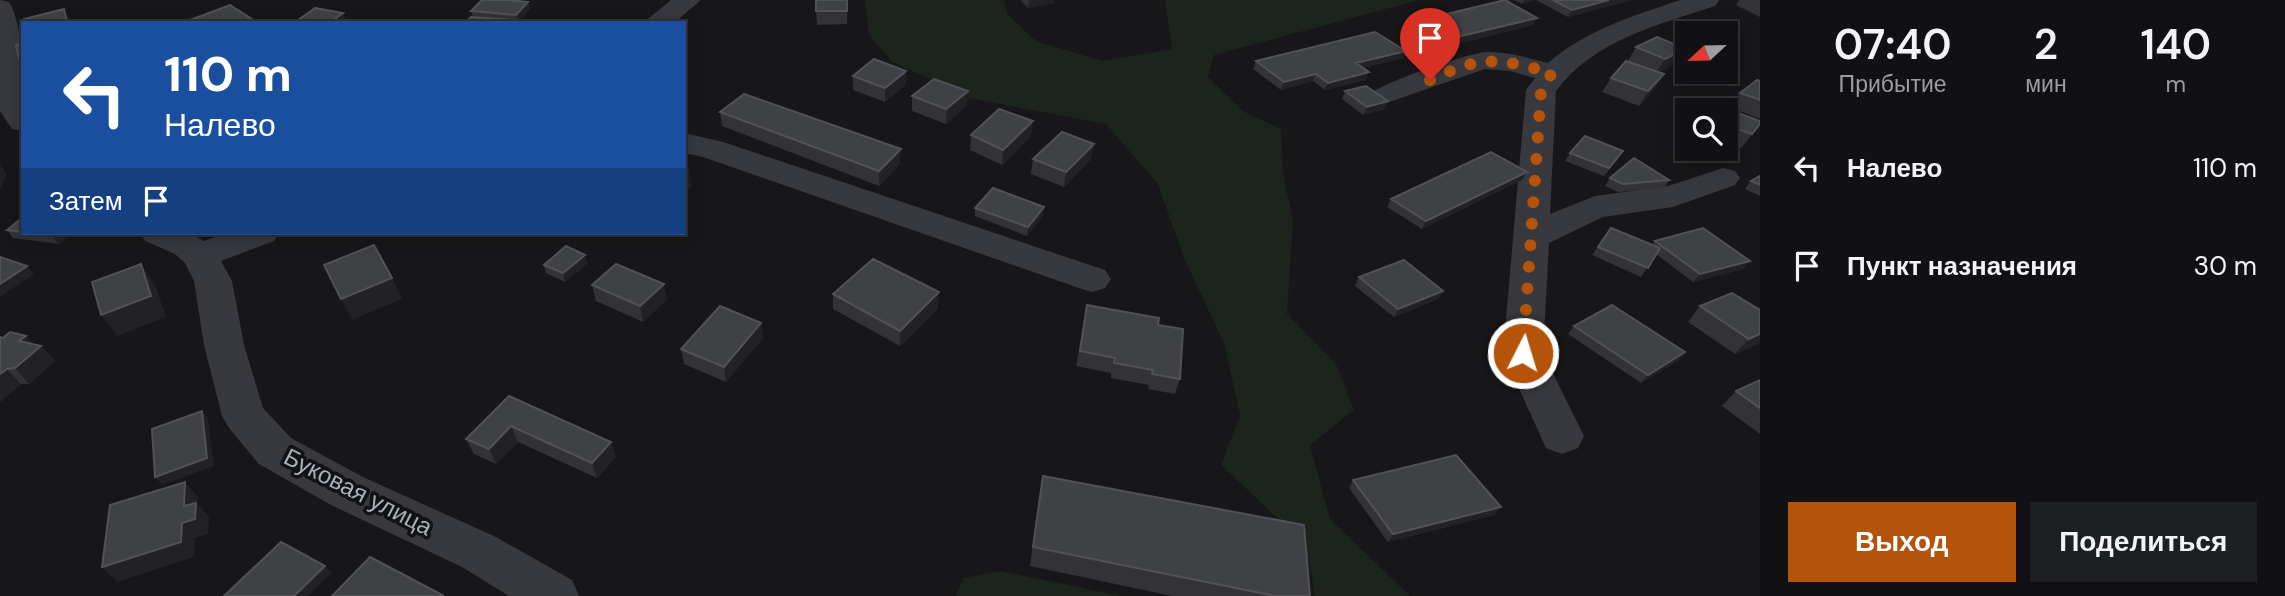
<!DOCTYPE html>
<html lang="ru">
<meta charset="utf-8">
<style>
:root{--surface:#111113;--page:#1e1f21;--text:#f1f3f6;--muted:#9c9da0;--line:#303133;--accent:#b45309}
body{margin:0;font-family:"DM Sans",sans-serif;background:var(--page);color:var(--text);height:100vh;display:flex;flex-direction:column;font-size:26px;white-space:nowrap}
*{box-sizing:border-box;margin:0}
p{font-size:23px;color:var(--muted)}
.icon{flex:none;width:38px;height:38px;fill:none;stroke:currentColor;stroke-width:2;stroke-linecap:round;stroke-linejoin:round}
.map{position:relative;flex:1;overflow:hidden}
.panel{display:flex;flex-direction:column;background:var(--surface);width:525px}
.panel>*{flex:none}
.hud{position:absolute;left:21px;top:21px;width:665px;height:214px;border-radius:0px;box-shadow:0 4px 18px #0003,0 0 0 2px var(--line);background:#1a4fa0;color:#fff;overflow:hidden}
.needle{width:46px;rotate:248deg}
.tools{position:absolute;left:1675px;top:21px;display:grid;gap:14px}
.tools a{display:grid;place-items:center;width:63px;height:63px;border-radius:0px;background:var(--surface);box-shadow:0 4px 18px #0003,0 0 0 2px var(--line);font-size:35px}
.pin{position:absolute;display:grid;place-items:center;width:60px;height:60px;color:#fff;margin:-72px -30px;border-radius:50% 50% 50% 0;rotate:-45deg;box-shadow:0 0 7px #0007}
.pin .icon{rotate:45deg}
.me{position:absolute;width:77px;margin:-38px;rotate:5deg;stroke-linejoin:round;filter:drop-shadow(0 0 5px #0008)}
.turn{display:flex;align-items:center;gap:24px;height:147px;padding:0 28px;font-size:32px}
.turn .icon{width:91px;height:91px;stroke-width:2.5}
.turn b{display:block;font-size:49px;line-height:60px}
.then{display:flex;align-items:center;height:66px;padding:0 28px;background:#0003;gap:14px;font-size:26px}
.eta{display:flex;justify-content:space-evenly;align-items:center;height:119px;text-align:center}
.eta b{font-size:42px;font-weight:600;line-height:49px}
.cta{display:flex;gap:14px;margin-top:auto;padding:14px 28px}
.cta a{flex:1;height:80px;border-radius:0px;background:var(--accent);color:#fff;font-size:28px;font-weight:600;line-height:80px;text-align:center}
.cta a+a{background:var(--page);color:var(--text)}
ul{padding:0;list-style:none}
li{display:flex;align-items:center;gap:21px;height:98px;padding:0 28px}
li div{flex:1}
li b{display:block;font-size:26px}
li em{font-style:normal}
main{display:flex;flex:1;min-height:0}
.map>svg:first-child{display:block}
</style>
<main>
<div class="map">
<svg width="1760" height="596" viewBox="0 0 1760 596">
<rect width="100%" height="100%" fill="#171719"/>
<path fill="#1c241d" d="M865 0H1004L1007 14 1036 41 1102 61 1172 49 1165 0H1419L1214 55 1208 77 1243 111 1281 129 1283 173 1293 221 1287 314 1336 364 1354 410 1310 445 1330 519 1410 596H1315L1309 560 1291 531 1221 465 1240 415 1224 343 1184 258 1158 184 1106 124 969 98 891 61 869 35Z
M1001 571 1121 596H956L963 578Z"/>
<g fill="none" stroke-linecap="round" stroke-linejoin="round">
<path fill="#37393e" fill-rule="evenodd" d="M0 0 9 2C25 24 23 103 23 131L12 129 0 111Z
M671 0H701L674 23H643Z
M1680 0H1719L1715 6C1658 25 1594 40 1556 91L1550 214 1595 196 1668 186 1723 168 1735 171 1740 178 1735 185 1673 207 1603 217 1549 243 1543 353 1584 436 1578 448 1562 454 1546 448 1503 353 1526 90 1535 78 1510 71 1485 69 1386 103 1375 100 1371 94C1378 84 1473 51 1488 52 1509 52 1528 58 1548 63 1586 30 1633 16 1680 0Z
M684 133 723 142 1105 270 1111 279 1105 288 1092 292 1079 288 703 157 684 153Z
M140 233H189L204 241 226 233H279L274 241 221 261 232 281 244 345 263 408 291 438 363 477 496 537 572 580 579 596H509L462 567 331 505 259 464 229 428 222 416 204 345 194 281 185 263 175 254 145 241Z"/>
</g>
<path fill="#333337" d="M847 0V24L817 25 816 11Z
M1020 0H1055L1054 3 1028 8Z
M1514 0H1535L1522 4Z
M1536 0H1632L1568 17Z
M1739 0H1760V17L1736 5Z
M528 2 530 9 518 23 473 17 471 11Z
M1422 20 1533 25 1449 46 1419 27Z
M1636 47 1677 63 1659 72 1655 88 1639 106 1602 92 1611 78 1634 64 1628 61Z
M1403 58 1363 68 1366 80 1325 90 1313 81 1281 90 1253 69 1256 61Z
M906 71 905 85 885 102 853 90V76Z
M1760 81V119L1730 107 1740 93Z
M1345 91 1385 109 1363 115 1342 99Z
M912 96 967 105 946 124 912 111Z
M1726 110 1760 121 1751 136 1741 148 1726 144Z
M720 112 900 164 879 186 722 126Z
M971 135 1031 136 1002 165 970 150Z
M1570 153 1618 159 1604 176 1565 161Z
M1033 159H1091L1064 187 1031 174Z
M1527 172 1522 180 1422 229 1387 207 1391 199Z
M1760 176V196L1745 189 1751 181Z
M1610 178 1669 180 1664 188 1618 192 1605 186Z
M975 208 1043 215 1027 236 975 216Z
M23 217V233H73L59 244 13 238 7 230Z
M1611 228 1652 245 1655 241 1750 261 1743 269 1693 282 1656 254 1641 277 1592 255Z
M588 263 565 282 546 273 544 265Z
M1359 277 1443 291 1438 299 1394 317 1355 286Z
M592 285 667 299 643 322 596 301Z
M833 294 938 308 900 346 833 309Z
M1087 305 1158 325 1180 379 1175 394 1148 389 1149 385 1111 378V373L1076 366Z
M1700 306 1760 343 1735 354 1688 322Z
M761 323 763 338 726 382 684 364 681 349Z
M1574 326 1685 352 1678 361 1641 383 1568 334Z
M0 337 41 346 55 361 29 384H21L0 402Z
M1760 380V434L1722 406 1736 391Z
M509 396 616 457 597 478 518 442 496 464 474 454 466 439Z
M1043 476 1310 596H1172L1030 566 1039 496Z
M1353 480 1494 515 1388 542 1349 488Z"/>
<path fill="#222225" d="M1029 0H1055L1054 3 1028 8Z
M1524 0H1535L1522 4Z
M1609 0H1632L1568 17 1572 10Z
M528 2 530 9 518 23 516 15Z
M64 9 69 17 70 23H67Z
M343 13 346 20 343 23H329Z
M1537 18 1533 25 1449 46 1453 38Z
M1686 49 1677 63 1656 73 1665 59Z
M1406 51 1403 58 1353 71 1356 63Z
M906 71 905 85 885 102V88Z
M1369 72 1366 80 1325 90 1328 83Z
M1316 74 1313 81 1281 90 1284 82Z
M1664 74 1655 88 1639 106 1648 91Z
M968 91 967 105 946 124V109Z
M1388 101 1385 109 1363 115 1367 107Z
M1033 121 1031 136 1002 165 1003 150Z
M1094 144 1091 159 1064 187 1066 172Z
M901 149 900 164 879 186V171Z
M1 166 7 174 0 190V167Z
M689 166 692 186 684 193V170Z
M1527 172 1522 180 1422 229 1426 221Z
M1044 207 1043 215 1027 236 1028 227Z
M57 233H73L59 244 52 236Z
M585 255 588 263 565 282 563 273Z
M1750 261 1743 269 1693 282 1700 274Z
M141 264 155 285 166 317 117 336 101 315Z
M27 266 34 274 0 297V284Z
M392 278 402 299 352 320 341 299Z
M664 284 667 299 643 322 640 306Z
M1443 291 1438 299 1394 317 1398 309Z
M939 292 938 308 900 346V331Z
M761 323 763 338 726 382 724 367Z
M1760 334V343L1735 354 1749 339Z
M26 336 38 349 41 346 55 361 29 384 15 368 19 341Z
M1685 352 1678 361 1641 383 1648 375Z
M7 369 21 384 0 402V374Z
M202 411 208 419 214 466 162 485 155 477Z
M511 426 518 442 496 464 489 449Z
M611 442 616 457 597 478 592 463Z
M185 482 198 497 197 504 209 517 208 534 195 538 194 557 117 582 102 567 182 523Z
M1501 507 1494 515 1388 542 1393 534Z
M325 566 331 573 308 596H294Z"/>
<path fill="#3f4145" stroke="#505257" stroke-width="2" d="M482 0H509L528 2 516 15 471 11Z
M816 0H847V11H816Z
M1505 0 1537 18 1453 38 1422 20Z
M1553 0H1609L1572 10Z
M230 5 258 23H194L190 20Z
M315 8 343 13 329 23H294Z
M64 9 67 23H24V19Z
M471 17 513 20 510 23H465Z
M1375 32 1406 51 1356 63 1369 72 1328 83 1316 74 1284 82 1256 61Z
M1657 37 1686 49 1665 59 1636 47Z
M23 43V57L19 58 16 45Z
M874 59 906 71 885 88 853 76Z
M1626 61 1664 74 1648 91 1611 78Z
M934 79 968 91 946 109 912 96Z
M1757 80 1760 81V100L1740 93Z
M1366 86 1388 101 1367 107 1345 91Z
M744 94 901 149 879 171 720 112Z
M1725 108 1760 121V124L1752 134 1726 125V110H1723Z
M999 109 1033 121 1003 150 971 135Z
M1062 132 1094 144 1066 172 1033 159Z
M1585 136 1623 151 1609 168 1570 153Z
M1491 152 1527 172 1426 221 1391 199Z
M1634 158 1669 180 1623 184 1610 178Z
M1760 176V185L1751 181Z
M993 188 1044 207 1028 227 975 208Z
M23 217V232L7 230Z
M1611 228 1660 248 1648 268 1598 247Z
M1703 228 1750 261 1700 274 1655 241Z
M29 233H57L52 236Z
M374 245 392 278 341 299 324 265Z
M566 246 585 255 563 273 544 265Z
M0 257 27 266 0 284Z
M873 259 939 292 900 331 833 294Z
M1404 260 1443 291 1398 309 1359 277Z
M141 264 151 296 101 315 92 282Z
M616 264 664 284 640 306 592 285Z
M1732 293 1760 310V334L1749 339 1700 306Z
M1087 305 1159 318 1158 325 1183 329 1180 379 1152 374 1153 370 1114 363 1115 358 1080 351Z
M1612 305 1685 352 1648 375 1574 326Z
M720 306 761 323 724 367 681 349Z
M10 332 26 336 19 341 41 346 15 368 7 369 0 374V337L3 338Z
M1760 380V408L1736 391Z
M509 396 611 442 592 463 511 426 489 449 466 439Z
M202 411 207 458 155 477 152 429Z
M1456 455 1501 507 1393 534 1353 480Z
M1043 476 1304 525 1310 596H1275L1033 547Z
M185 482 184 506 196 503 195 519 182 523 181 542 102 567 110 505Z
M281 542 325 566 294 596H224Z
M370 557 444 596H332Z"/>
<g fill="none" stroke-linecap="round" stroke-linejoin="round">
<path stroke="#b45309" stroke-width="12" stroke-dasharray="0 21.6" d="M1430 80C1482 55 1498 58 1552 73L1541 90 1523 353"/>
</g>
<g text-anchor="middle" stroke-width="7" stroke-linejoin="round" paint-order="stroke">
<g font-size="24" fill="#a8afb9" stroke="#121214">
<text transform="translate(358 492) rotate(27)" y="8">Буковая улица</text>
</g>
</g>
</svg>
<div class="tools">
<a><svg class="needle" viewBox="-14 -14 28 28"><path d="M0-13l5 13h-10z" fill="#e53935"/><path d="M0 13l5-13h-10z" fill="#9c9da0"/></svg></a>
<a><svg class="icon" aria-label="search" viewBox="0 0 24 24"><circle cx="10" cy="10" r="6"/><path d="M15 15l6 6"/></svg></a>
</div>
<div class="pin" style="left:1430px;top:80px;background:#d93025"><svg class="icon" aria-label="arrive" viewBox="0 0 24 24"><path d="M6 21V4h12l-3 4 3 4H6"/></svg></div>
<svg class="me" style="left:1523px;top:353px" viewBox="-20 -20 40 40"><circle r="17" fill="#b45309" stroke="#fff" stroke-width="3"/><path d="M0-11L8 9 0 5-8 9z" fill="#fff"/></svg>
<div class="hud">
<div class="turn"><svg class="icon" aria-label="left" viewBox="0 0 24 24"><path d="M17 20v-9H6M10 6l-5 5 5 5"/></svg><div><b>110 m</b>Налево</div></div>
<div class="then">Затем<svg class="icon" aria-label="arrive" viewBox="0 0 24 24"><path d="M6 21V4h12l-3 4 3 4H6"/></svg></div>
</div>
</div>
<section class="panel">
<div class="eta">
<div><b>07:40</b><p>Прибытие</p></div>
<div><b>2</b><p>мин</p></div>
<div><b>140</b><p>m</p></div>
</div>
<ul>
<li><svg class="icon" aria-label="left" viewBox="0 0 24 24"><path d="M17 20v-9H6M10 6l-5 5 5 5"/></svg><div><b>Налево</b></div><em>110 m</em></li>
<li><svg class="icon" aria-label="arrive" viewBox="0 0 24 24"><path d="M6 21V4h12l-3 4 3 4H6"/></svg><div><b>Пункт назначения</b></div><em>30 m</em></li>
</ul>
<div class="cta"><a>Выход</a><a>Поделиться</a></div>
</section>
</main>
